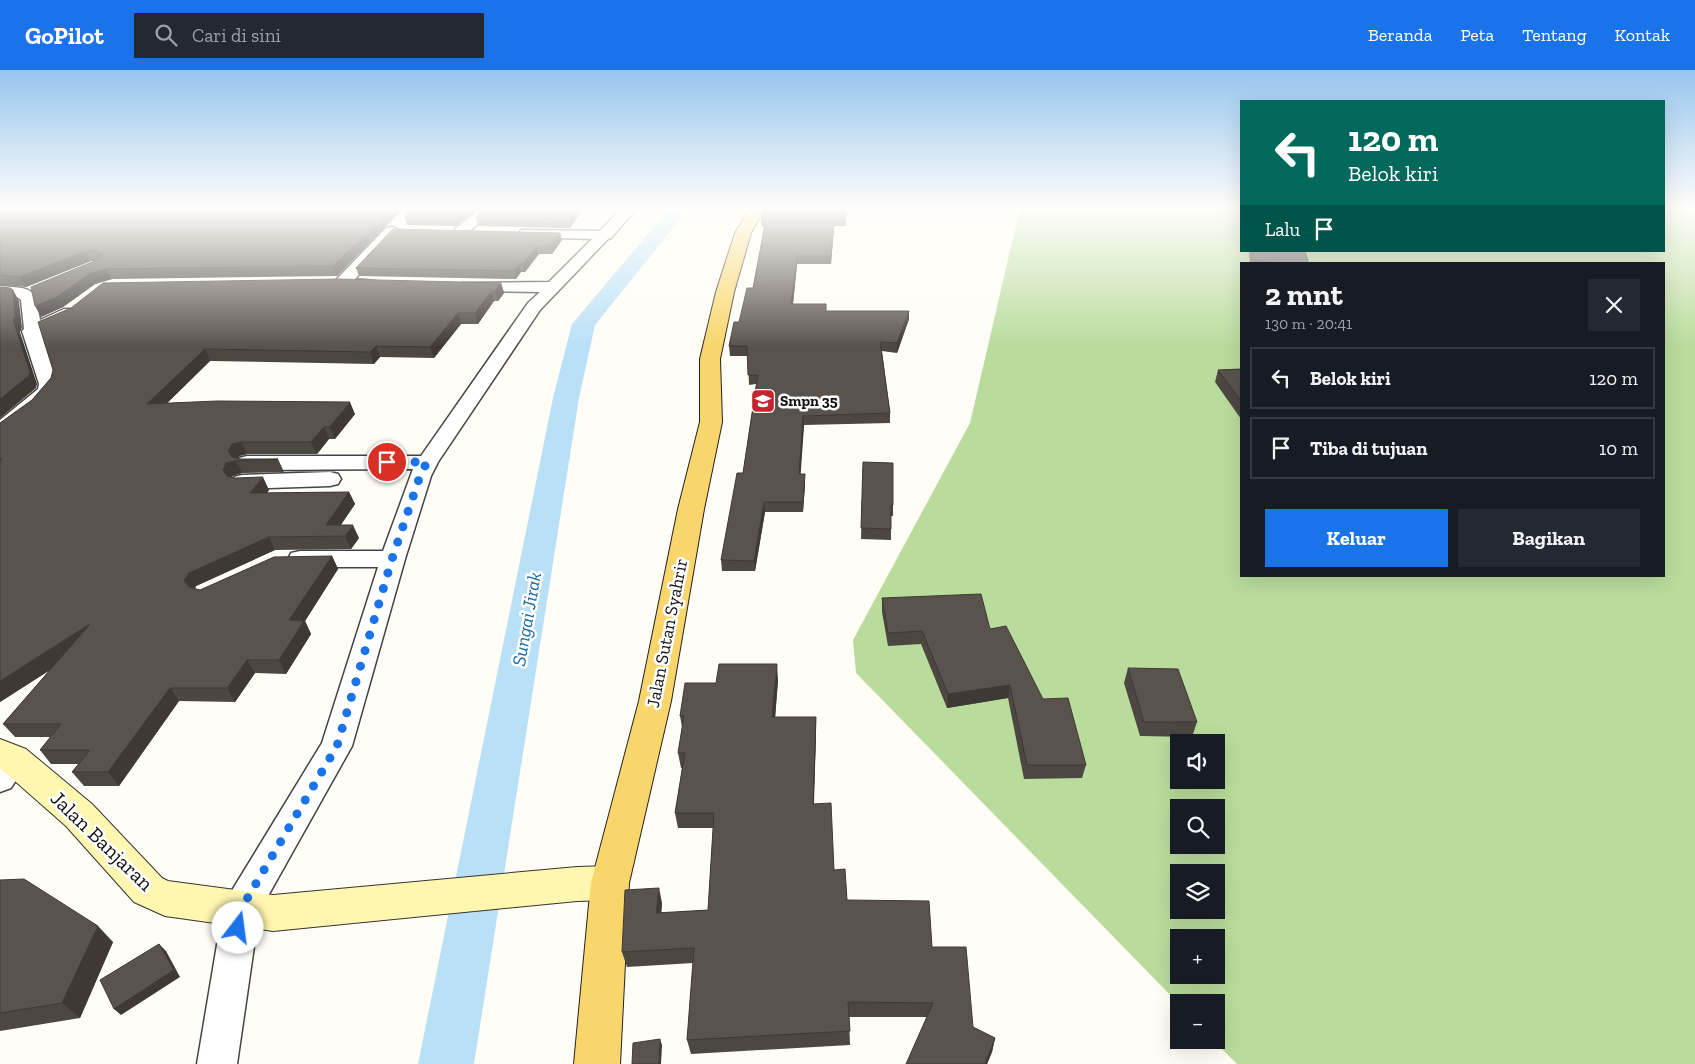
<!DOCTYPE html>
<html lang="id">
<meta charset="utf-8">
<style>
:root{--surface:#171b24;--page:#242831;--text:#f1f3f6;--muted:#9ea1a6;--line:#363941;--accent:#1a73e8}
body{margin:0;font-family:"Zilla Slab",serif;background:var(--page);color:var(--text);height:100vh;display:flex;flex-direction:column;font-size:19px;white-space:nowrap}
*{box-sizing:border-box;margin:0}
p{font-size:16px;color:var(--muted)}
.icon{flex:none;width:28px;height:28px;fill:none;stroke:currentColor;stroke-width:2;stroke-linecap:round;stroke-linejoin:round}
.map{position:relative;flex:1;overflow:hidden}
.side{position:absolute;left:1240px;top:192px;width:425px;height:315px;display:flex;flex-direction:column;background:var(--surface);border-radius:0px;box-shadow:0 5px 20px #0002}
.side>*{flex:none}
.banner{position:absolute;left:1240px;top:30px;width:425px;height:152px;border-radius:0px;box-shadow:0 5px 20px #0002;background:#00695c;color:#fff;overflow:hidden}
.fabs{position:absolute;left:1170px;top:664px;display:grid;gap:10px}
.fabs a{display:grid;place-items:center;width:55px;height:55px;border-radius:0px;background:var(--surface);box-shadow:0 5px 20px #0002;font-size:25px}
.pin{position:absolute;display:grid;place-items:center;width:42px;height:42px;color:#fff;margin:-21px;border:2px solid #fff;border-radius:50%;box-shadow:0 1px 5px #0007}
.me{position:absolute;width:55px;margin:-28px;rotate:15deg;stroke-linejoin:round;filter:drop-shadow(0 0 4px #0008)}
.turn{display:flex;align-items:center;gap:18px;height:105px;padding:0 25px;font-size:22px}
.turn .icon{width:65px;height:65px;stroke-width:2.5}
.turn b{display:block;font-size:35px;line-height:42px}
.then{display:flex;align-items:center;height:48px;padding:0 25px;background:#0003;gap:10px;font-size:19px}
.round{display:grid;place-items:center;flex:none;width:52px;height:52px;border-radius:0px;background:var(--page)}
.overview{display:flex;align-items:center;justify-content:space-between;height:85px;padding:0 25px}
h1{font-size:30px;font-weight:700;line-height:38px}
.cta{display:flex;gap:10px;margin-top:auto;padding:10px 25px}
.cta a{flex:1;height:58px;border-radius:0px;background:var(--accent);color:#fff;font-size:20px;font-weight:700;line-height:58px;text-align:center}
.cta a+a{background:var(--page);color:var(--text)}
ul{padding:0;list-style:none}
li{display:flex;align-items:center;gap:15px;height:62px;margin:0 10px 8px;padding:0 15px;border:2px solid var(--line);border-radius:0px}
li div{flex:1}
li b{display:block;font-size:19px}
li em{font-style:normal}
header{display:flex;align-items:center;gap:30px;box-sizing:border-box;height:70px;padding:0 25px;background:var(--accent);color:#fff}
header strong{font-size:24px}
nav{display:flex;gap:28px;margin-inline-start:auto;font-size:18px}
.search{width:350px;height:45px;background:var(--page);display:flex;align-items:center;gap:12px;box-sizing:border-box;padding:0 18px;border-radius:0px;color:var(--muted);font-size:19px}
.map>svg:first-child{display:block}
</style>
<header>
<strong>GoPilot</strong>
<div class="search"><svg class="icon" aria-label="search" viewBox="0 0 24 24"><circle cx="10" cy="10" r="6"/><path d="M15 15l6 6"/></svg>Cari di sini</div>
<nav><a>Beranda</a><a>Peta</a><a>Tentang</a><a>Kontak</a></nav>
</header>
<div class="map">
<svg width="1695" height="994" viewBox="0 0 1695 994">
<rect width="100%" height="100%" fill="#fffdf5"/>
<path fill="#b9dc9c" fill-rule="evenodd" d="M1020 138H1241V181H1664V138H1695V994H1237L1213 970H1216V932H1179V934L856 603 853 570 970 353ZM1241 194H1664V506H1241ZM1179 672H1216V710H1179ZM1179 738H1216V775H1179ZM1179 802H1216V840H1179ZM1179 868H1216V905H1179Z"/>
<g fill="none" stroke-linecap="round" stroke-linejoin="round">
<path fill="#b9e0f7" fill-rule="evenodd" d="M670 138H689L595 255 579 328 474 994H418L553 328 572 254Z"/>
<defs>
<path id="street" d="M482 138H498L466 164H456L454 161 456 158Z
M622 138H637L611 168 608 169 540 240 438 392 431 406 405 489 352 676 259 842 237 994H197L223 839 228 827 322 673 378 497H300L291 495 288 489 291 483 300 481H383L413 399 247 400 239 398 236 393 239 388 247 386H421L528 233 540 222 468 221 462 219 460 216 462 213 549 212 592 169 526 167 521 166 519 163 521 160 600 161Z
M391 157 396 158 398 161 355 209 376 211 378 214 376 217 370 219 336 216 334 213 336 210 386 158Z
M0 216C33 219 35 216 40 250L64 239H76L78 243 76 247 42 262 58 312V318L53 327 7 364 0 366V350L38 319 39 314 22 261 24 259 21 230 17 227 0 226Z
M330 402 338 404 341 409 338 414 330 416 242 419 234 417 231 412 234 407 242 405Z
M14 677 25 680 30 689 11 718 0 722V684L3 680Z"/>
<path id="secondary" d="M0 669 26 679 92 734 162 808 168 811 273 825 577 797 610 796 624 801 629 813 624 825 610 830 577 831 273 861 165 846 134 832 66 756 0 698Z"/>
<path id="primary" d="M750 138H765L751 163 734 222 720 289 722 352 704 439 671 631 629 813 620 994H574L591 813 639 631 678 439 700 352V289L716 222 735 163Z"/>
</defs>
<use href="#street" stroke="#444" stroke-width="3"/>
<use href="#secondary" stroke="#333" stroke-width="2"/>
<use href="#primary" stroke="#222" stroke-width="2"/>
<use href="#street" fill="#fff" fill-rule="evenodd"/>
<use href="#secondary" fill="#fff6b0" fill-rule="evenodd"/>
<use href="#primary" fill="#f9d66b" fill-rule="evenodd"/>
</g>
<path fill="#4d4742" d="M0 138H256L251 143 292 138H404L337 206 112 209 95 214 63 237 41 247 95 191H91L26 217 0 215Z
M479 138 455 156 407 155 404 146Z
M584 138 570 158 478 156 476 147Z
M764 138H847L846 156H834L831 194H797L793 234 826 241H909V249L897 283 882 281 890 343V353L804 355 800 404 805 414 803 442H765L755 501H722L721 490 743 403 756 314 749 315 748 286H730L729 276 753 218 764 157H762L761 150Z
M560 163 562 170 552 184H539L525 202H521L516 209 359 206 356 198Z
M1249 181H1305L1309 194H1250Z
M501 213 504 223 498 231H494L478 254H461L434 288 380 287 374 294 210 291 167 333 355 344 335 369H329L317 384H247L239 386 237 389H278L284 402 242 403 232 406V407L269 420 267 423 349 422 355 434 341 455 359 468 351 479 275 480 196 516 195 519 200 520 332 486 338 499 305 551 311 564 286 604 255 603 235 632 179 631 119 716H84L72 702 79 694H51L40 680 50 667H15L3 654 50 600 0 632V353L32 330 51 308Z
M1241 299V349L1215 312 1218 300Z
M863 392 893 435V446H891V470L861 469Z
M882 528 990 559 1043 629 1086 695 1082 708 1024 709 1008 628 947 638 921 574 888 576 882 542Z
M1128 598 1197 652 1192 667 1140 666 1124 613Z
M778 610 775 647H816V663L814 734 834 800 847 830 932 877 973 957 995 968 992 982 987 994H906L927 947H849L850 975 691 984 687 970 693 893 627 897 622 882 662 833 661 843 708 840 713 758H678L675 743 682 698H681L678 683 682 657 680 646 716 613Z
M0 810 113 872 80 948 0 961Z"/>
<path fill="#3f3936" d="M241 138H256L237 154 233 144Z
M392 138H404L337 206 333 196Z
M464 138H479L455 156 453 146Z
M575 138H584L570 158 568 149Z
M834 149V156L831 194V186Z
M560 163 562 170 552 184 550 176Z
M537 176 539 184 525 202 523 194Z
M86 181 91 191 26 217 20 207Z
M797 186V194L792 243 791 234Z
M519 194 521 202 516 209 515 201Z
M106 199 112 209 95 214 63 237 41 247 35 236 89 204Z
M501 213 504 223 498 231 495 221Z
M13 220 19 231 22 258 20 262 37 314 36 318 0 348V329L13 250Z
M492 221 494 231 478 254 475 243Z
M909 241V249L897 283V273Z
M458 243 461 254 434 288 430 277Z
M376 276 380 287 374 294 370 282Z
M205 279 210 291 154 346 147 334Z
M350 332 355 344 335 369 330 357Z
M803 346 804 355 800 414 799 404Z
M324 357 329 369 317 384 311 372Z
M241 372 247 384 239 386 236 392 242 403 232 406 229 413 223 400 228 381 232 374Z
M805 404V414L803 442V432Z
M263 407 269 420 256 436 250 423Z
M349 422 355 434 333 466 326 455Z
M764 432 765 442 755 501 754 491Z
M353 455 359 468 351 479 345 466Z
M269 467 275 480 196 516 192 524 184 511 189 503Z
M332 486 338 499 305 551 311 564 286 604 279 590 289 550Z
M90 554 100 568 0 632V611Z
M247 590 255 603 235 632 227 618Z
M777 594 778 610 774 663 772 647Z
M1010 615 1008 628 947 638 948 624Z
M170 618 179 631 119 716 108 702Z
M816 647V663L813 749V734Z
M659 818 662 833 660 858 656 843Z
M98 856 113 872 80 948 62 933Z
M159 874 166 881 180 907 121 945 114 939Z
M995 968 992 982 987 994H985Z
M660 969 662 975 661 994H659Z"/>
<path fill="#5a524d" stroke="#3f3936" d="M0 138H241L233 144 292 138H392L333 196 106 199 89 204 57 227 35 236 31 217 97 190 101 184 97 181H86L20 207 0 205Z
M411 138H464L453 146H404Z
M487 138H575L568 149 476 147Z
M764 138H846V149H834L831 186H797L791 234H826V241H909L897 273 880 272 890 343 803 346 799 404H805L803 432H764L754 491 721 490 737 403H743L758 305H748L747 276H729L734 252H739L747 218H753L766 150H761Z
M393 159 560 163 550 176H537L523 194H519L515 201 356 198Z
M1252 181H1305L1309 194H1295L1253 190Z
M338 209 501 213 495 221H492L475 243H458L430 277 376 276 370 282 205 279 147 334 217 331 350 332 330 357H324L311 372H241L232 374 228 381 232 387 241 389H278L235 391 226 393 223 400 227 406 235 408 263 407 250 423 349 422 326 455H353L345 466 269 467 189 503 184 511 189 517 200 520 274 487 332 486 289 550 304 551 279 590H247L227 618H170L108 702H72L90 680H40L61 654H3L90 554 0 611V391L2 389H0V353L32 330 51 308 53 300 38 252 71 238 103 213Z
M0 217 10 218 13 220 15 247 13 250 30 302 29 306 0 329Z
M1241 299V331L1218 300Z
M863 392 893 393V435H891V459L861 458Z
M981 524 990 559 1006 556 1043 629 1068 628 1086 695H1027L1010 615 948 624 922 561 888 563 882 528Z
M719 594H777L772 647H816L813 734 831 733 834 800 845 799 847 830 929 831 932 877H966L973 957 995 968 985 994H906L933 933 848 932 850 961 687 970 694 878 622 882 625 820 659 818 656 843 708 840 714 743H675L685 683H678L684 646H680L685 613H716Z
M1128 598 1178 599 1197 652H1144Z
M24 809 98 856 62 933 0 943V810Z
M159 874 174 900 114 939 100 910Z
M660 969 659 994H632L633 973Z"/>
<linearGradient id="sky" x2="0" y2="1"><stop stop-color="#95c6ee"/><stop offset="0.5" stop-color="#fffefa"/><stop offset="1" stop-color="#fffefa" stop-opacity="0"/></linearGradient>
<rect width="1695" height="277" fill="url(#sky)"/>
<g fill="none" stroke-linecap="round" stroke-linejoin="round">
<path stroke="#1a73e8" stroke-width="9" stroke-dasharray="0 16.2" d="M238 858 241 839 337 676 392 489 420 406 427 392H387"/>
</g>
<defs>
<symbol id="school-square" viewBox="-11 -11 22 22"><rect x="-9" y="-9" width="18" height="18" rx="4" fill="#c4262e" stroke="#fff"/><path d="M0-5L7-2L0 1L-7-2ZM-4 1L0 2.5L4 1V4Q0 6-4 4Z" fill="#fff"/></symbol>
</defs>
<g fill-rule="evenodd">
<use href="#school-square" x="749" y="317" width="28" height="28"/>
</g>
<g text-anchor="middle" stroke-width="5" stroke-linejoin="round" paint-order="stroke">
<g font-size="15" font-weight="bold" fill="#111" stroke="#fff" text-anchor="start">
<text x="780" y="336">Smpn 35</text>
</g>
<g font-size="18" fill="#111" stroke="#fff">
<text transform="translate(667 563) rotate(-79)" y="6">Jalan Sutan Syahrir</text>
</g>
<g font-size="19" font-style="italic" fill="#1768a6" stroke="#fff">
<text transform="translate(526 549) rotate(-80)" y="7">Sungai Jirak</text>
</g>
<g font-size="21" fill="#111" stroke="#fff">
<text transform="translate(102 771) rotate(44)" y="7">Jalan Banjaran</text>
</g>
</g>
</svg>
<div class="fabs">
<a><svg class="icon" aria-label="sound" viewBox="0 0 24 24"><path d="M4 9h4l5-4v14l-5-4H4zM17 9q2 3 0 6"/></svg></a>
<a><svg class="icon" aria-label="search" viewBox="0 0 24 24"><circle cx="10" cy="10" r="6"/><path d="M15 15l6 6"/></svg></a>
<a><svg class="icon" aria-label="layers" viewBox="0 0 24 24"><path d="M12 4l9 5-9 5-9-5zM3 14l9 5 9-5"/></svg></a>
<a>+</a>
<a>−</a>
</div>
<div class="pin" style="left:387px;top:392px;background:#d93025"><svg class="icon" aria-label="arrive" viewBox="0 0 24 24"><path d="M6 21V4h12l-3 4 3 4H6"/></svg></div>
<svg class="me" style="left:238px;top:858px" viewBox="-20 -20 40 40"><circle r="19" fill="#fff"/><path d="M0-13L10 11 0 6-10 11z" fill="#1a73e8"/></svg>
<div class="banner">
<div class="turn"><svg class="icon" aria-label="left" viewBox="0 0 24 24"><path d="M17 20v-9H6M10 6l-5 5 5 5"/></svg><div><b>120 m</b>Belok kiri</div></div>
<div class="then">Lalu<svg class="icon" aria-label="arrive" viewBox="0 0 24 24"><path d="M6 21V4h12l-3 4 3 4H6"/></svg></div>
</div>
<section class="side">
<div class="overview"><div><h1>2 mnt</h1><p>130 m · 20:41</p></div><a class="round"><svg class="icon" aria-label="close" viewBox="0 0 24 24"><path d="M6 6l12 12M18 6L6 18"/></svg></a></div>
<ul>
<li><svg class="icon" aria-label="left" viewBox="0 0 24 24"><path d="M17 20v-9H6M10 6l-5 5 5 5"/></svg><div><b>Belok kiri</b></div><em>120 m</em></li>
<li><svg class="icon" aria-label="arrive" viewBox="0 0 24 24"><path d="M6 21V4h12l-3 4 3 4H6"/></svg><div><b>Tiba di tujuan</b></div><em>10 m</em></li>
</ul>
<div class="cta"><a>Keluar</a><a>Bagikan</a></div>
</section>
</div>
